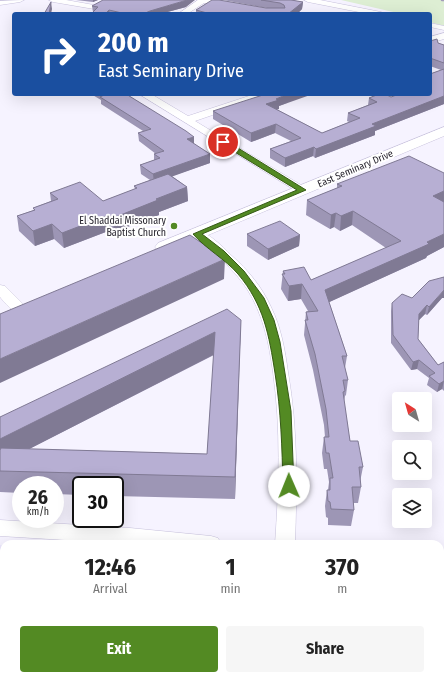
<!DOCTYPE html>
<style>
:root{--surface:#fff;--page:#f6f6f6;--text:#222;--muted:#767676;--accent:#538a23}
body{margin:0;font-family:"Fira Sans Condensed",sans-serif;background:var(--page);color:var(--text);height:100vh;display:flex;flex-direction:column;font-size:15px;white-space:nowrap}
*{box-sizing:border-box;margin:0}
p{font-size:13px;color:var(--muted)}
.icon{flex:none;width:22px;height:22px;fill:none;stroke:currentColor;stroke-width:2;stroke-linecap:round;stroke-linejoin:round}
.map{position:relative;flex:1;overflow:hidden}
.side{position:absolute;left:0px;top:540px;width:444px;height:140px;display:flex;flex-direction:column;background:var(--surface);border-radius:12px 12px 0 0;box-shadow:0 4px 16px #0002}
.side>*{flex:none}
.guide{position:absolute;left:12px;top:12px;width:420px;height:84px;border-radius:4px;box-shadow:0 4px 16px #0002;background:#1a4fa0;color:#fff;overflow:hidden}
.needle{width:26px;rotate:323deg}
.controls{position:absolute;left:392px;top:392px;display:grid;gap:8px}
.controls a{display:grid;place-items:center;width:40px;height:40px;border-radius:4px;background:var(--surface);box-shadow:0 4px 16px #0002;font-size:20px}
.speed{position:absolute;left:12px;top:476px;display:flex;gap:8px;font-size:20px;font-weight:700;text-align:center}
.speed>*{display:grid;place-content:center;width:52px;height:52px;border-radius:50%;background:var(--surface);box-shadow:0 4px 16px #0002;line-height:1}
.speed small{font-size:10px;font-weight:400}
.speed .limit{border:2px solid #111;border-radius:6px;background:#fff;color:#111}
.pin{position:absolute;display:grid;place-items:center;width:34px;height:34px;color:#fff;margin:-17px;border:2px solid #fff;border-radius:50%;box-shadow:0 1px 4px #0007}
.me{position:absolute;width:44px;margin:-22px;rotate:359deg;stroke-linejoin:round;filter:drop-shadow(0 0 3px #0008)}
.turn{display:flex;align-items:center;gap:14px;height:84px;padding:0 20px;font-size:18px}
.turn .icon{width:52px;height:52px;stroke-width:2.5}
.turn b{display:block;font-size:28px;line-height:34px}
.eta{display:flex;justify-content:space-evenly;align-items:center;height:68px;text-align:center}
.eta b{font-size:24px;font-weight:700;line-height:28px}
.primary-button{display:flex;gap:8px;margin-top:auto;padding:8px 20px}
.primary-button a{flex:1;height:46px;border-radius:4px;background:var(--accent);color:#fff;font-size:16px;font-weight:700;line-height:46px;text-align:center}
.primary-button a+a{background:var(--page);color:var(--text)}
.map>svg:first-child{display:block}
</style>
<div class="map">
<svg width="444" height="680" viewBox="0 0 444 680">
<rect width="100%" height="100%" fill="#f6f3ff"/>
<path fill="#ede8fd" d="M0 545H4V676H237L236 680H0Z"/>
<path fill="#ddeed3" d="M341 0H444V26L430 22V14H402Z"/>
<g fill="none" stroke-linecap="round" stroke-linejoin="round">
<path stroke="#a49dbb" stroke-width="2.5" d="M442 0H444"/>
<defs>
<path id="minor" d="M24 0 20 2 0 5V1Z
M49 0H66L94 5 98 7 94 9 53 2Z
M198 0H214L232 3 233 5 229 7 204 3 187 14H178Z
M304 0H320L381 12 385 14H369L308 2Z
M430 23 444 26V30L430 27Z
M444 33V39L430 43V37Z
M139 94H151L188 116 255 94H270L268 96 195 121 306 188 308 190 306 192H298Z
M197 230C209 233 222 246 231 255 248 270 262 287 271 307 281 327 285 350 288 372 298 429 297 486 295 544H275C279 486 281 429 273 372 269 343 263 314 247 289 233 268 213 251 193 237L191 234 193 231Z
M0 285 5 286 25 306 27 309 25 312C14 315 7 305 0 297Z
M0 520 130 528 211 536 218 538 221 544H131L0 536Z
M440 556 444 557V573L440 572Z
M252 676H274V680H252Z"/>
<path id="secondary" d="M444 127V136L170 251 164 252 158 251 155 247 158 243Z"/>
</defs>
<use href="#minor" stroke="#c8c2dd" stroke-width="1"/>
<use href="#secondary" stroke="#c8c2dd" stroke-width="1"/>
<use href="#minor" fill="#fff" fill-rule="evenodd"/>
<use href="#secondary" fill="#fff" fill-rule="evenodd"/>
</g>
<path fill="#9d96b5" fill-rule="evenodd" d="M76 0H98L93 2Z
M223 0H291L303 2 302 9 297 14H196V10L267 8Z
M92 6 186 7 160 14H91L93 12Z
M430 41 438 43 444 45V104L375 131V135L315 158 313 156 285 167 270 158V149L291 141 275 133 251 142 213 119V111L287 103 279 106V109H276L322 133 349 122 347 121 348 113 368 105 369 98 391 97 430 94V74L441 70 430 66Z
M91 94H126L194 137V144L210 154V163L172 176 187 187 188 201 159 212V215L114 232 111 230 64 248 54 239 35 246 19 231 17 216 34 210 33 208 51 201 50 193 103 201 135 189 134 186 150 180 141 174 140 165 154 160V154H156L139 141 138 133 143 131 101 104V100Z
M444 173V247L427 256 426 258 329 302 347 356 345 368 348 380 346 395 345 396 344 401 350 441 363 467 360 482 361 487 358 503H353L354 510 351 526 328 525V518L326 517 325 506 327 490H328L329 482 327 469H324L322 453 324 437H325L324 425 313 370 304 335 306 312 308 311 301 299 288 301 281 289 283 271 311 280 386 248 352 225 340 231 334 227 330 229 306 215 307 200 337 188V184Z
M247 234 300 235 299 246 268 260 247 246Z
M412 298H442L427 315 425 314 419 320 418 339 438 365 444 362V391L442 389 437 392 427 385 429 378 417 369 411 370 391 343V311L392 303Z
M241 320 235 499 115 496V485H81V495L55 494V485H21V493L0 492V417ZM214 355 207 454 29 449Z"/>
<path fill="#807a94" d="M93 0H98L93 2Z
M187 0H195L186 7 160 14H143L150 11Z
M51 2 52 9 51 14H49Z
M303 2 302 9 297 14H288Z
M109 10 110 14H105Z
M288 94H313L279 106V109L266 113V104L276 99Z
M444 96V104L375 131V135L315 158 316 149 372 124Z
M276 124 275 133 251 142V133Z
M194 137V145L187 139Z
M314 147 313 156 285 167V158Z
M210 154V163L154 183 153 174Z
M187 187 188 201 159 212V215L114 232 113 218 156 199Z
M444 191V203L433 196Z
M353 211 352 225 340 231 341 216Z
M336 213 334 227 330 229 331 215Z
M109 215 111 230 64 248 62 233Z
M52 224 54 239 35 246 33 231Z
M444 234V247L427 256 426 258 323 305 325 290Z
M300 235 299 246 268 260V249Z
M225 259 224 279 0 383V359Z
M302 284 301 299 288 301 289 286Z
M444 290V298H442L427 315 429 307Z
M427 305 425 314 417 322 419 314Z
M241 320 240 341 235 499V477Z
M215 332V354L0 464V439Z
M419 360 417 369 411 370 413 362Z
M444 381 442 389 437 392 439 384Z
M2 555 4 561V576L0 590V564Z"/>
<path fill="#b7afd3" stroke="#807a94" d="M103 0H187L150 11 143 14H126L109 10 105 14H91L98 7 92 6Z
M212 0H219L266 8H285L284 5 280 3 261 0H291L303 2 288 14H204L207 13 196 10Z
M51 2 49 14H44Z
M437 39 438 43 444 45V63L430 58V41Z
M444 69V96L372 124 376 126 316 149 314 147 285 158 270 149 301 138 276 124 251 133 213 111 266 94H288L276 99 279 100 266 104 322 133 360 118 348 113 377 102 369 98 379 94H385L391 97 399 94H430V82H431L430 81V74Z
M102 94H126L186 131 194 137 187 139 210 154 153 174 140 165 160 158 154 154 164 151 138 133 151 129 100 97 104 95Z
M409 156 444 173V191L433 196 444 202V234L427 242 429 244 325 290 347 356H342L348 380H343L345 391 343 392 350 441H358L363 467H359L361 487H352L354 510 331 509 330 502 328 501 327 490H330V478H333L329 453H326L324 437H329L326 409 315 354 305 320H308L306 312 318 311 302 284 289 286 282 274H285L283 271 304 267 311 280 401 241 353 211 341 216 336 213 331 215 307 200 342 186 337 184Z
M168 174 187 187 156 199 158 200 113 218 109 215 62 233 52 224 33 231 17 216 35 210 33 208 58 199 50 193 80 182 103 201 137 188 134 186Z
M280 221 300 235 268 249 247 234Z
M190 235 225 259 0 359V314Z
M444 277V290L429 307 427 305 419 314 418 339 438 365 444 362V381L439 384 429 376 435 373 419 360 413 362 393 335 392 303 402 294 412 298 429 281Z
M227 309 241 320 235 477 0 471V450L1 448 207 454 215 332 0 439V417Z
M0 555H2L0 564Z
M316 676H347V680H316Z"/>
<path fill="#538a23" stroke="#365a17" d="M220 140H225L306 190 202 234 224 251 244 271 264 298 274 320 280 342 291 411 294 486 292 489 289 490 285 489 283 486C282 447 281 411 275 373 269 335 264 305 238 274 225 259 206 249 193 234L297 190 220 143Z"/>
<circle fill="#538a23" stroke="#fff" stroke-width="1.5" cx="174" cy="226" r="4"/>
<g text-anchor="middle" stroke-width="4" stroke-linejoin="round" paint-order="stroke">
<g font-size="10" fill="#201d27" stroke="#fff">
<text transform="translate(355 168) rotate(-23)" y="4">East Seminary Drive</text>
</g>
<g font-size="10" fill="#201d27" stroke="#fff" text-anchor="end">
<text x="166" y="224">El Shaddai Missonary<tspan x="166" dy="12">Baptist Church</tspan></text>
</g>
</g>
</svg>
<div class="controls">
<a><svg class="needle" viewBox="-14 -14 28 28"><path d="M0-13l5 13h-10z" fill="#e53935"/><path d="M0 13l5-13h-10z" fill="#767676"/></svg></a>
<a><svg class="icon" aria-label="search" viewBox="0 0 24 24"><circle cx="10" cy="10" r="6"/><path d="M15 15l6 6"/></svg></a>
<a><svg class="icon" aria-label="layers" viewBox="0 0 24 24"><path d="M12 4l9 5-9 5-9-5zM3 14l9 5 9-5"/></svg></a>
</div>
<div class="speed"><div>26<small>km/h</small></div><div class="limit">30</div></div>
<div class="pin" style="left:223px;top:142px;background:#d93025"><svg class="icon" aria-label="arrive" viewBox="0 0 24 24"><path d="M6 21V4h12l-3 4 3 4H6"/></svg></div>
<svg class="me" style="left:289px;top:486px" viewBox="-20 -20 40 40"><circle r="19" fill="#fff"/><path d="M0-13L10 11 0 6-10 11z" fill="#538a23"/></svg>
<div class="guide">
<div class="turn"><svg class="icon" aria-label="right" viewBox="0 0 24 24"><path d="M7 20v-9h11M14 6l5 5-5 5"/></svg><div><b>200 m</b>East Seminary Drive</div></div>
</div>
<section class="side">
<div class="eta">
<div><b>12:46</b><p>Arrival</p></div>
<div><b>1</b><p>min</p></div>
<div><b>370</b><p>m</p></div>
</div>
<div class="primary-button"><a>Exit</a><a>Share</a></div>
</section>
</div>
